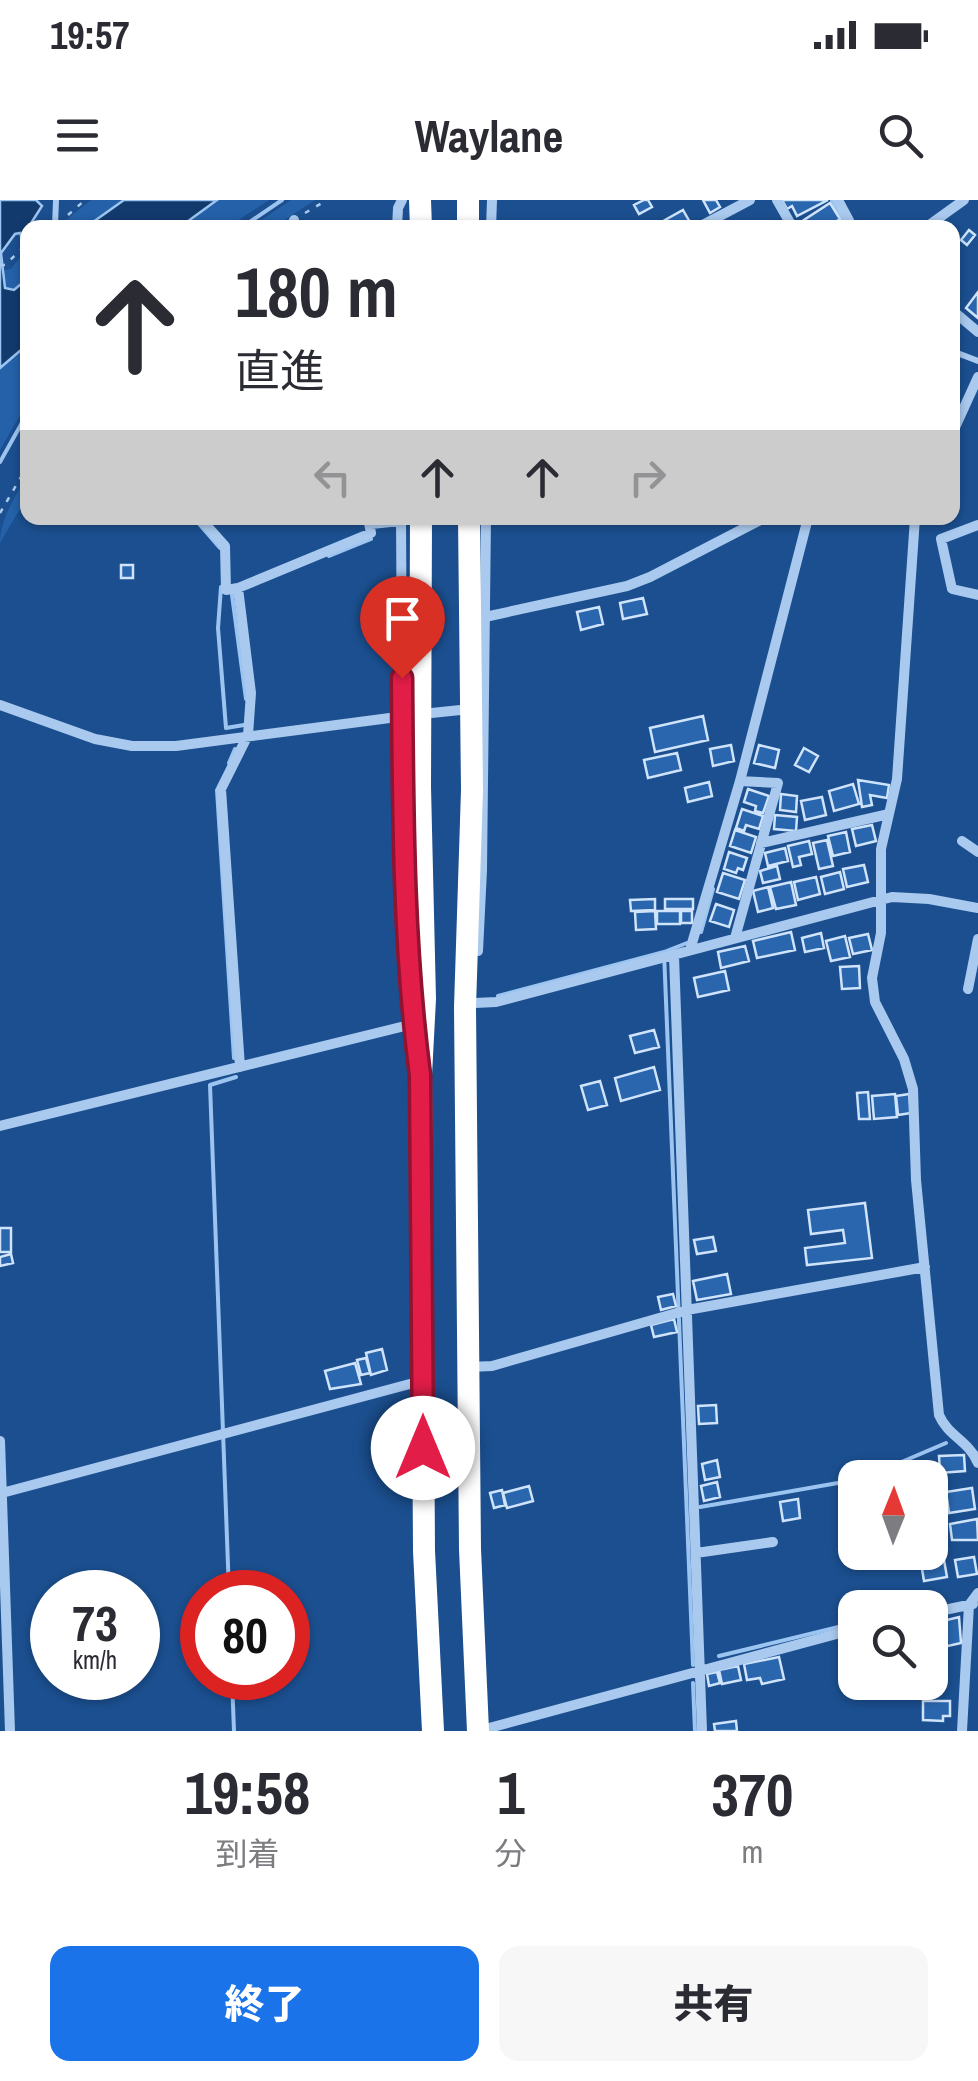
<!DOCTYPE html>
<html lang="ja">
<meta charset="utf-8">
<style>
:root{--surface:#fff;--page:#f7f7f7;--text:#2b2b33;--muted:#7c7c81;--accent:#1a73e8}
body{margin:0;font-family:"Archivo Narrow","Noto Sans JP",sans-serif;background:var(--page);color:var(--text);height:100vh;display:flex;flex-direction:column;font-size:38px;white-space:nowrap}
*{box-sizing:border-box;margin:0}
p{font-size:32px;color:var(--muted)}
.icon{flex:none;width:55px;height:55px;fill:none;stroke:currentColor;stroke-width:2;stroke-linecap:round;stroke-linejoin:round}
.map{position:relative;height:1531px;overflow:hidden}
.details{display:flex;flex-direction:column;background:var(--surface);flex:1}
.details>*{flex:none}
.guide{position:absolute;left:20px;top:20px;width:940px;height:305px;border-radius:20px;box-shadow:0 2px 8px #0004;background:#fff;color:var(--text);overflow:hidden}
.needle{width:65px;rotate:1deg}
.fabs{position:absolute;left:838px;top:1260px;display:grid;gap:20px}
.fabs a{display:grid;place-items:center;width:110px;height:110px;border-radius:20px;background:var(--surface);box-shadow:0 2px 8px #0004;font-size:50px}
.speed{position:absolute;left:30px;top:1370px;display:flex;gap:20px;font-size:50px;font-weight:700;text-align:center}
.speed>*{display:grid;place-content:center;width:130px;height:130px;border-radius:50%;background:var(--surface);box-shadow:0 2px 8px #0004;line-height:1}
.speed small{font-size:25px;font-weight:400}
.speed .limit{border:15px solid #d22;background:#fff;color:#111}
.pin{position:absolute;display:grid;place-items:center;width:85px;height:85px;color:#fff;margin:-102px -42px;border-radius:50% 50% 50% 0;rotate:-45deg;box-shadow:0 0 10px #0007}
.pin .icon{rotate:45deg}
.me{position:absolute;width:110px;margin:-55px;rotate:0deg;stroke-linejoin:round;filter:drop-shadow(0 0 8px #0008)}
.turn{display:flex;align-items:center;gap:35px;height:210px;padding:0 50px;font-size:45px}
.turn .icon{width:130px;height:130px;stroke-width:2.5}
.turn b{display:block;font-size:70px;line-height:85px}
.lanes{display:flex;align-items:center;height:95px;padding:0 50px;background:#0003;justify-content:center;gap:50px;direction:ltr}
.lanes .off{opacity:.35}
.eta{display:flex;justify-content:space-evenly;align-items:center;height:170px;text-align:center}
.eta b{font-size:60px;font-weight:800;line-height:70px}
.primary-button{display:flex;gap:20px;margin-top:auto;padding:20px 50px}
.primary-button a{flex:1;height:115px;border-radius:20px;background:var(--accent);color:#fff;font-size:40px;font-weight:800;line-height:115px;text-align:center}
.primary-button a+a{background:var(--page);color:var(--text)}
.status{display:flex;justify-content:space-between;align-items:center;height:70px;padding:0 50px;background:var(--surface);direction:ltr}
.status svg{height:28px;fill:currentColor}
header{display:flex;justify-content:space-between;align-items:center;height:130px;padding:0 50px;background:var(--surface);font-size:45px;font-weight:800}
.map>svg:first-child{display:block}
</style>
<div class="status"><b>19:57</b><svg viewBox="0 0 49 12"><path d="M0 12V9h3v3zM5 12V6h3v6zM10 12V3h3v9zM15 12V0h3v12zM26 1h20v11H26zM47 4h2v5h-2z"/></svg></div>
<header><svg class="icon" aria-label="menu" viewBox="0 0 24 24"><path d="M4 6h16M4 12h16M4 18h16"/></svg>Waylane<svg class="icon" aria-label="search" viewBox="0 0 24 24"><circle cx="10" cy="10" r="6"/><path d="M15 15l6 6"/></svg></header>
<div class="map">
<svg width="978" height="1531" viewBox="0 0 978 1531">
<rect width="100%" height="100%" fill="#1b4f8f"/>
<path fill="#2461a8" d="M91 0H124L86 27 56 28Z
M217 0H269L228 27 180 28Z
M291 0H315L274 27H251Z
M24 52 21 65 27 69V79L14 91 9 90 3 84 4 70 11 69Z
M27 144V203L0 250V168Z
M27 276V297L0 343C0 319 15 297 27 276Z"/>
<path fill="#123a6d" stroke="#9cc4f0" stroke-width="2.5" d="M0 0H36L42 6 28 28 27 67 22 64 27 52 20 33 15 34 1 53 5 88 14 90 27 79 28 144 0 168Z
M124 0H217L180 27H86Z"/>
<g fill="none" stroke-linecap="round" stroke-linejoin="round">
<path stroke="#9cc4f0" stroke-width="4" d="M832 0 847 28
M241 28 282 0
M0 262 28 212
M194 318 220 348
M329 356 371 339
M221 387 218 428 226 528 244 525
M232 395 246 499
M229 563 235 549
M217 590 234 858
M701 732 713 689
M664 752 693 1465
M498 796 664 752 687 743
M864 1278 946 1243
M700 1307 855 1280
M229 1392 210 885 236 877
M918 1408 924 1406
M719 1456 855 1423
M232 1478 234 1531
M693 1483 695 1531"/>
</g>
<path fill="#2a66ad" stroke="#cfe3fa" stroke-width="2.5" d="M644 0H648L652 7 639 14 634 5Z
M703 0H716L720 7 710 13Z
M782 0H828L797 16 792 6 787 9Z
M830 3 840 19 826 28H809L804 20Z
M683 10 691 24 684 28H657L656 25Z
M969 30 975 35 967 45 961 40Z
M978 92V118L966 108Z
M121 365H133V378H121Z
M643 398 647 414 623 419 620 403Z
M599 407 603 424 581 430 577 412Z
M703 516 708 540 655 552 650 528Z
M731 545 734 561 713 566 710 549Z
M759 545 779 550 775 568 754 563Z
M804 548 818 556 809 572 795 565Z
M677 553 681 570 648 578 644 560Z
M858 580 889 585 887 598 870 595 872 605 862 607Z
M709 582 712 596 688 602 685 588Z
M853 584 859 604 834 611 829 591Z
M748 589 769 596 763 613 755 611 756 606 744 602Z
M781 594 797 596 796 612 780 610Z
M822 597 826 615 805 620 801 601Z
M742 609 763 616 759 629 746 625 744 631 736 628Z
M775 615 797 617 796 631 774 629Z
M872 625 876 641 856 646 852 629Z
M735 630 756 637 751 653 730 646Z
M846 632 850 652 833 656 828 636Z
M827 640 833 666 819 669 813 643Z
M809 641 812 654 799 657 801 665 793 667 788 646Z
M785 648 788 661 768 666 765 653Z
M729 652 747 658 743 670 738 668 736 673 724 669Z
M864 665 868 682 847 687 843 669Z
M777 666 780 679 763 683 760 671Z
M840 672 844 689 825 694 821 677Z
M723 673 745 680 739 699 717 692Z
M816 677 820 694 798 700 794 682Z
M791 682 796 705 776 709 770 687Z
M768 687 773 708 758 712 753 691Z
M655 699V710L631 711 630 700Z
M665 699H693V709H665Z
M716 704 734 710 729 727 710 721Z
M655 711 656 729 636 730 635 712Z
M657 711H680V724H657Z
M681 711H692V723H681Z
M791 732 795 750 757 758 753 741Z
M821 733 824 748 805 752 802 738Z
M868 734 872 750 853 754 849 738Z
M845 736 850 757 831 761 826 741Z
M745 746 749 761 721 768 718 752Z
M859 766 860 788 842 789 840 767Z
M725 771 729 790 698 797 694 778Z
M654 830 659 847 635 853 630 836Z
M654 867 660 890 621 901 615 878Z
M600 881 607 905 588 910 581 886Z
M868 892 870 919H859L857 893Z
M895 894 897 917 874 919 872 896Z
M909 894 911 913 898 915 896 896Z
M865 1003 872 1058 807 1065 805 1048 845 1043 843 1030 811 1034 808 1010Z
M0 1028H11V1052H0Z
M713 1037 716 1051 697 1054 694 1040Z
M11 1054 13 1063 0 1066V1057Z
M727 1074 731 1094 697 1100 693 1081Z
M673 1094 676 1106 661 1110 658 1097Z
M674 1119 677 1132 654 1137 651 1125Z
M382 1149 387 1170 371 1175 366 1153Z
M366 1158 370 1173 361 1175 357 1160Z
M355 1163 361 1184 330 1189 325 1171Z
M716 1205 717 1223 699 1224 698 1206Z
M964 1255 965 1271 940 1273 939 1256Z
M717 1260 720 1277 705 1280 702 1264Z
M717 1282 720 1297 704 1301 701 1286Z
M529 1286 533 1301 507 1308 503 1293Z
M972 1288 975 1309 949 1313 946 1292Z
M502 1290 505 1305 494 1308 490 1293Z
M798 1299 800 1318 783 1321 780 1302Z
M977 1319 978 1340H952L950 1324Z
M974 1357 977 1374 958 1377 955 1360Z
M944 1360 947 1377 924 1381 921 1363Z
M959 1417 961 1443 930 1450V1424Z
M779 1457 784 1479 762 1484 760 1478 747 1480 744 1464Z
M738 1466 741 1480 722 1484 719 1470Z
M717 1472 720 1483 709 1486 707 1474Z
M923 1501H950V1516H943V1521L923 1520Z
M736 1521 737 1531H715L714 1524Z"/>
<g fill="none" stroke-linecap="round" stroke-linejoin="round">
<path stroke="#a9c9ee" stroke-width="2.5" stroke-dasharray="5 8" stroke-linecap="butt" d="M305 13 327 0
M68 15 85 0
M0 65H5L28 43
M0 313 28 265"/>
<path stroke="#a9c9ee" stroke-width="6" d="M55 26 56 0
M952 151 978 161"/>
<path stroke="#a9c9ee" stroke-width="10" d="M777 0 793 28
M838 0 853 28
M291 28 294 20
M397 28 398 8 402 0
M491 28 492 0
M697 28 750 0
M925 28 964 0
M952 110 978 132
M952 234 978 177
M200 318 225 346 226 390 238 388 371 333 368 318
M401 318 403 630 413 825
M915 318 897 579 881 649V733L872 778 875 802 904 859 913 889 916 980 939 1215C948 1236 969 1241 978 1263
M371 324 401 321
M978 325 941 339 952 389 978 395
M238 388 251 493 248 535 221 589 240 867
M485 417 627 386 650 377 764 318
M0 505 95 539 132 546H176L405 516
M422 514 470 509
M962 641 978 652
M761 643 889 614
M735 738 778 583 740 581
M690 750 740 581 808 318
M478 751 482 670 486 318
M674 756 702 1531
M968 789 978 739
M475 803 496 802 892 697 929 699 978 708
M0 926 413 824
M469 1167 492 1166 687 1110 925 1067
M0 1241 10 1531
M2 1293 421 1181
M696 1353 773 1342
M930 1413 973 1404
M478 1531 855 1429
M962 1531 969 1405 978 1393"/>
<path stroke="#fff" stroke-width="22" d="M420 0 421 28
M468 28V0
M420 587 425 799 421 875 424 1351 433 1531
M472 590 465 807 470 1349 478 1531"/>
<path stroke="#fff" stroke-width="22" d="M469 318 472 590
M420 587 421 318"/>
</g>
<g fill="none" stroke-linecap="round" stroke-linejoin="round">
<defs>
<path id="route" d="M402 478C403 609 403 745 420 875L423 1248"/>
</defs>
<use href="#route" stroke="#92132f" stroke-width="25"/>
<use href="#route" stroke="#e11d48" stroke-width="18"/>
</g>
</svg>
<div class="fabs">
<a><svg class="needle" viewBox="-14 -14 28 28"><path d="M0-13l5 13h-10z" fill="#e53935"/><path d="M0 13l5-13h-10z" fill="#7c7c81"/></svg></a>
<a><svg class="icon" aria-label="search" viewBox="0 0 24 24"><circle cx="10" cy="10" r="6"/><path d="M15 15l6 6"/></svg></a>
</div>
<div class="speed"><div>73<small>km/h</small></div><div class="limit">80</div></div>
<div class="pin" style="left:402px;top:478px;background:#d93025"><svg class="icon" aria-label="arrive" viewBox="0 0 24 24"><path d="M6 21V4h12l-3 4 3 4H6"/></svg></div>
<svg class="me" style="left:423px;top:1248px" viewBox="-20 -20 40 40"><circle r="19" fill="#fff"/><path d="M0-13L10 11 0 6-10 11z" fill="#e11d48"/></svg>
<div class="guide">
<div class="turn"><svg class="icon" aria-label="ahead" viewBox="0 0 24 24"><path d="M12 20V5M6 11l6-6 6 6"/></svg><div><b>180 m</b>直進</div></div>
<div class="lanes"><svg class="icon off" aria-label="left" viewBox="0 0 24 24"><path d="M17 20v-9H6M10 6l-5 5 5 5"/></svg><svg class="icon" aria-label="ahead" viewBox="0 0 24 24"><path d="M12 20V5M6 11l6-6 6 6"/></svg><svg class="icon" aria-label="ahead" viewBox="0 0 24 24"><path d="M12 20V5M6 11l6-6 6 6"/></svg><svg class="icon off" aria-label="right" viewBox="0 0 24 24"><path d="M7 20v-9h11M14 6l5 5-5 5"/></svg></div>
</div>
</div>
<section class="details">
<div class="eta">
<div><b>19:58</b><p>到着</p></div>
<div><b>1</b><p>分</p></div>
<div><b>370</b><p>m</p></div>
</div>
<div class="primary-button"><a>終了</a><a>共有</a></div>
</section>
